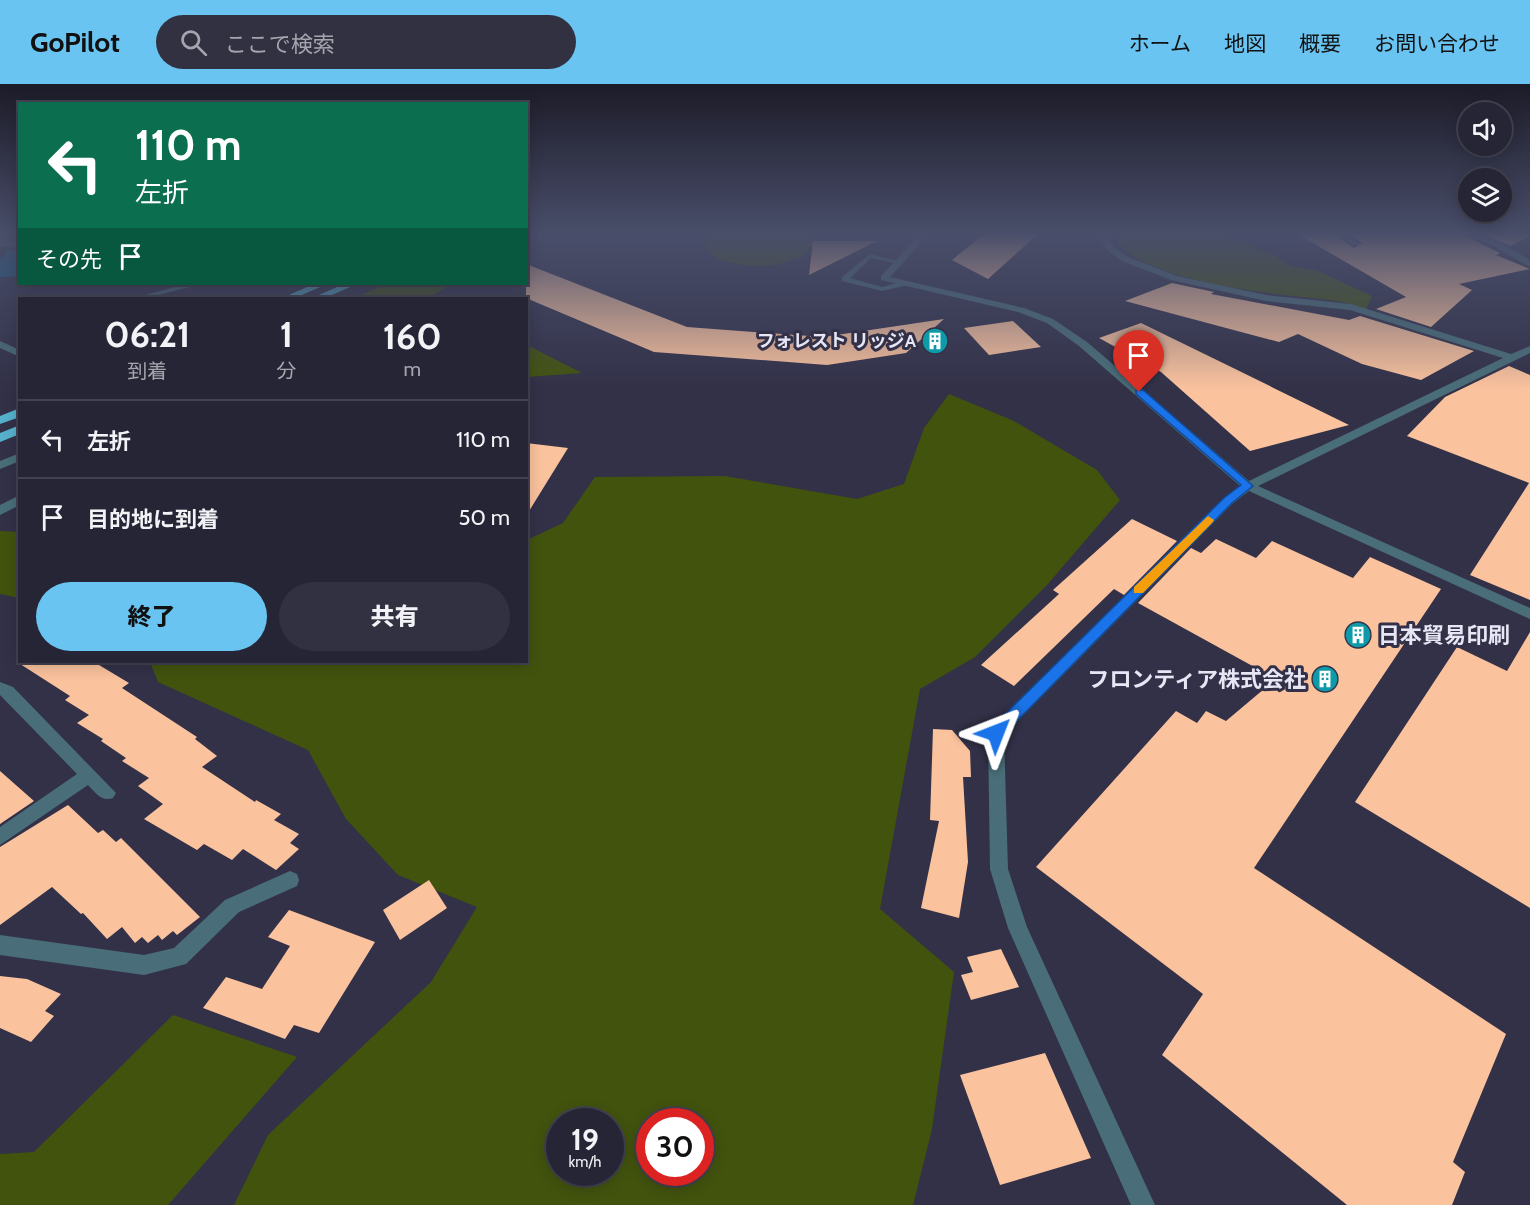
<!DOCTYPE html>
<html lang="ja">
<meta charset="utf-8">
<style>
:root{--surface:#262536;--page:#323142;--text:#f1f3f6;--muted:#a4a5ad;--line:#424251;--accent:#69c4f1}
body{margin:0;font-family:Cabin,"Noto Sans JP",sans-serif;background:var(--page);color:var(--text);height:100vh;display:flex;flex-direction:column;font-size:22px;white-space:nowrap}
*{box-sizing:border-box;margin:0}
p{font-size:20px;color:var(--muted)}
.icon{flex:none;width:33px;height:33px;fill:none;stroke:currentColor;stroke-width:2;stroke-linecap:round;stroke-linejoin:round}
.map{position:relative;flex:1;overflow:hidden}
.sheet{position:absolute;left:18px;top:213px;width:510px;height:366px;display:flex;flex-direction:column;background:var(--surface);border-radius:0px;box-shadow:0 3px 15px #0003,0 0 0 2px var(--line)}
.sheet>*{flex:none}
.guide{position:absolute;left:18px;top:18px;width:510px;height:183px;border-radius:0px;box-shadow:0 3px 15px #0003,0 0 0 2px var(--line);background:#0b6e4f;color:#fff;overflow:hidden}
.buttons{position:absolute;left:1458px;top:18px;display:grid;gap:12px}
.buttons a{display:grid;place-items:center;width:54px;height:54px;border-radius:50%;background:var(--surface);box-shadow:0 3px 15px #0003,0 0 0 2px var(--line);font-size:30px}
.speed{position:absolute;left:546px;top:1024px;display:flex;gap:12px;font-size:30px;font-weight:700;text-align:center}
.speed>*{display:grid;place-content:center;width:78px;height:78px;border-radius:50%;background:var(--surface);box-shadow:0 3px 15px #0003,0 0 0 2px var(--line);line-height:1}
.speed small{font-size:15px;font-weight:400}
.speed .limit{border:9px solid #d22;background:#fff;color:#111}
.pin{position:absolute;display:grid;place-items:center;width:51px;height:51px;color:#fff;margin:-62px -26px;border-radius:50% 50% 50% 0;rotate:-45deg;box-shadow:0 0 6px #0007}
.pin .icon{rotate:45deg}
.me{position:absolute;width:66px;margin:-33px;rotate:45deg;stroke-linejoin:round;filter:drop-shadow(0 0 4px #0008)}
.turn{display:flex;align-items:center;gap:21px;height:126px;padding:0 18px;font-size:27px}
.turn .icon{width:78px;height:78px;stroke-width:2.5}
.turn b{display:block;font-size:42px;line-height:51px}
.then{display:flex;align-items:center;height:57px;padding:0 18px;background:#0003;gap:12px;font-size:22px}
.eta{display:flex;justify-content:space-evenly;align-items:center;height:102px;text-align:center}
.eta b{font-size:36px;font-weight:800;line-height:42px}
.primary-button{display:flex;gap:12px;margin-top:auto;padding:12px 18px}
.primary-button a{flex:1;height:69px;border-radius:36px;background:var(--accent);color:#111;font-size:24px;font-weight:800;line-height:69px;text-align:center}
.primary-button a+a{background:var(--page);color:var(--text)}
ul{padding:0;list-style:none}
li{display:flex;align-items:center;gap:18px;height:78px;padding:0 18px;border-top:2px solid var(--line)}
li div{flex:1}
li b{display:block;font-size:22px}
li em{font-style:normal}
header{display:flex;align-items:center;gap:36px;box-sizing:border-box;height:84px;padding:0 30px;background:var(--accent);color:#111}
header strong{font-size:28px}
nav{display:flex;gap:33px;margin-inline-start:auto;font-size:21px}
.search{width:420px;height:54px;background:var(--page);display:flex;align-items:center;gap:15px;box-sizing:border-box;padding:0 21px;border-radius:33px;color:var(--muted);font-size:22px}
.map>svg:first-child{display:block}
</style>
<header>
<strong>GoPilot</strong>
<div class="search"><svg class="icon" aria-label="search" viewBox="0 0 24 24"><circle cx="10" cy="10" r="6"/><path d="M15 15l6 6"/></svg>ここで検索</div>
<nav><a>ホーム</a><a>地図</a><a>概要</a><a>お問い合わせ</a></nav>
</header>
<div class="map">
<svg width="1530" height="1121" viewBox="0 0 1530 1121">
<rect width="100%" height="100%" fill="#323148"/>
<path fill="#42530e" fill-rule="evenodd" d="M713 148H806L813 160C794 198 674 181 713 148Z
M1111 148H1221L1275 172 1292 183 1316 186 1372 212 1366 225C1342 215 1318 215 1293 212 1247 207 1172 196 1133 172 1123 166 1117 157 1111 148Z
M388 200H449L432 212 435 214H353Z
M526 261H527L582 289 527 293Z
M949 310 1014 337 1097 386 1120 416 1047 501 975 573 920 605 880 825 954 888 932 1045 913 1121H234L268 1051 431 898 477 823 398 791 346 735 308 666 158 598 150 578H526L527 456 563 439 595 393 725 392 857 415 904 400 924 344ZM560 1038H610V1089H560ZM650 1038H700V1089H650Z
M0 447 19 448V514L0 510Z
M173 931 297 973 168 1121H0V1070L34 1068Z"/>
<path fill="#0f608d" d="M6 165 19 167V192L0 193V174L5 172Z"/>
<path fill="#fac29d" d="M986 148H1040L988 195 952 176Z
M1294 148H1330L1354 164 1362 159 1346 148H1457L1500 169 1496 171 1530 185 1459 200 1472 206 1431 243 1376 225 1406 213Z
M1477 148H1530V152L1511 162Z
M813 157H877L809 191Z
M526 180 687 243 823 253 944 235 906 269 827 281 654 268 526 214Z
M1172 199 1214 208 1211 210 1349 236 1360 232 1474 267 1421 296 1362 280 1298 250 1279 258 1125 217Z
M1013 237 1041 263 989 271 964 244Z
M1141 239 1225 280 1349 341 1250 367 1161 288 1099 254Z
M1509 282 1530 291V516L1470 491 1529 399 1407 352 1445 313Z
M526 359 568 364 526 432Z
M1132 435 1177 457 1124 511 1114 505 1014 602 981 581 1059 510 1053 506Z
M1216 455 1256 474 1272 457 1353 494 1370 473 1441 505 1254 784 1506 950 1453 1078 1465 1088 1452 1121H1347L1162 971 1203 910 1036 783 1176 627 1197 639 1206 627 1226 637 1276 595 1138 519 1191 464 1201 469Z
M1530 548V824L1355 718 1457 563 1507 587Z
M17 578H94L129 599 122 604 197 653 195 655 217 672 202 683 255 718 256 716 281 730 274 736 299 750 290 759 299 765 276 786 243 765 232 776 204 760 197 766 144 735 163 720 138 702 149 694 122 677 126 674 101 657 103 655 77 639 89 631 65 616 70 612Z
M933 645 952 646 970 667 971 693H963L968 778 959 834 921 824 939 737 930 736Z
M0 687 34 717 0 740Z
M68 721 98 749 103 746 116 758 121 754 200 833 177 851 173 847 162 856 158 851 148 859 142 853 135 859 122 843 107 855 83 829 81 830 52 803 0 841V763Z
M429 796 447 824 400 856 383 826Z
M289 826 375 858 319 949 294 941 285 955 203 924 226 893 262 905 290 862 268 853Z
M1001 865 1019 903 971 916 961 891 973 888 967 873Z
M0 892 27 895 61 910 45 927 54 932 31 958 0 944Z
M1045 969 1091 1074 1000 1101 960 991Z"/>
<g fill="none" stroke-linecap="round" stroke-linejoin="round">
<path fill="#496e79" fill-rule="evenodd" d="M870 170 903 178 899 180 871 174 850 194 882 203 905 197 909 199 908 201 882 207 842 197V193Z"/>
<path fill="#496e79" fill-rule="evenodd" d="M922 148H931L890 193 1024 224 1053 235 1087 258 1249 397 1503 274 1350 226 1266 217 1171 196 1122 177 1108 167 1096 148H1104L1114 163 1128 173 1177 192 1266 211 1351 220 1511 270 1530 262V269L1258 402 1530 524V535L1249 407 1232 420 1004 651 1008 785 1027 843 1155 1121H1131L1008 844 990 785 988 649 1224 414 1240 402 1079 262 1047 239 1018 228 881 196V192Z
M1332 148H1342L1360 160 1353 162Z
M1459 148C1485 148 1508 163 1530 176V183L1491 161Z
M0 156 20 158V163L0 162Z
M187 200H201L147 214H133Z
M0 257 20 266V273L0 264Z
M20 369V377L0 385V377Z
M20 411V421L0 431V421Z
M0 598 13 603 116 709 113 714C101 718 96 709 88 701L0 761V743L77 690 0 611Z
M290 787 297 790 299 796 297 802 239 828 186 880 144 891 0 871V851L144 871 174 864 225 816Z"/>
<path fill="#56b1cc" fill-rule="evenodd" d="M314 200H327L295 214H282Z
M344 200H357L325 214H312Z
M20 324V333L0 340V332Z
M20 341V350L0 358V349Z"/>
</g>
<linearGradient id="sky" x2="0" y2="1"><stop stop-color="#1c1b28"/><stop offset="0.49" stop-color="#494e6a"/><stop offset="1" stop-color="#494e6a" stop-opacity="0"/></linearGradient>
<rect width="1530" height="305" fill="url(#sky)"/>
<path fill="#1a73e8" stroke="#114b97" stroke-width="1.5" d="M1136 306H1143L1253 402 1232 419 1001 653H991L989 649 991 644 1224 414 1241 401 1136 310Z"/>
<path fill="#f59e0b" d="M1208 432 1214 436 1213 438 1143 509H1134V503Z"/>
<defs>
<symbol id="building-disc" viewBox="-11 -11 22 22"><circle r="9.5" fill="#0f9aa8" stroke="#323148"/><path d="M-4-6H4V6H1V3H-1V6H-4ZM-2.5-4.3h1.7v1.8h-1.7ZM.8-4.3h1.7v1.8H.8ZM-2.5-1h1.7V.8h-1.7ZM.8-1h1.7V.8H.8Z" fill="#fff"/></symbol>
</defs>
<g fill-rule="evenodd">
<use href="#building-disc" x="920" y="242" width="30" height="30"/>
<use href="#building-disc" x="1343" y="536" width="30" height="30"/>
<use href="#building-disc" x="1310" y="580" width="30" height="30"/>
</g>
<g text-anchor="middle" stroke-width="6" stroke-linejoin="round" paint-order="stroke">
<g font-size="18" font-weight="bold" fill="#e6e6f5" stroke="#323148" text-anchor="end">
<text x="916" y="263">フォレスト リッジA</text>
</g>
<g font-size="22" font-weight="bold" fill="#e6e6f5" stroke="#323148" text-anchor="start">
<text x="1378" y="559">日本貿易印刷</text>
<text x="1306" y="603" text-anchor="end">フロンティア株式会社</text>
</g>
</g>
</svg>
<div class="buttons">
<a><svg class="icon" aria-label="sound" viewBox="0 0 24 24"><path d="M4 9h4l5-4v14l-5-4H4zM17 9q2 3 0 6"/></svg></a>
<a><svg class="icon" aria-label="layers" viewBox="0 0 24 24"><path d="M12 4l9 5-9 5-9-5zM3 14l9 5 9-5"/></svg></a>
</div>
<div class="speed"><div>19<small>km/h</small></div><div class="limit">30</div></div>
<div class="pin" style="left:1139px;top:308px;background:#d93025"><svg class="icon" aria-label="arrive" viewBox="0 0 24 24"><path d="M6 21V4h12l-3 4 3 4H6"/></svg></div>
<svg class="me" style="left:996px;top:649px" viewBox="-20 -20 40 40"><path d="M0-17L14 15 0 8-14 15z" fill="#1a73e8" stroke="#fff" stroke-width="4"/></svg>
<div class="guide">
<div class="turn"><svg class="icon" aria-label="left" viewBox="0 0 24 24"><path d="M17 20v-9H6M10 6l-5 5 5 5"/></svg><div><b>110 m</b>左折</div></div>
<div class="then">その先<svg class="icon" aria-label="arrive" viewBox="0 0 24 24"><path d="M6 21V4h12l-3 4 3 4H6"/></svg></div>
</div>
<section class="sheet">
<div class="eta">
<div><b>06:21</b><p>到着</p></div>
<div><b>1</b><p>分</p></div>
<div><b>160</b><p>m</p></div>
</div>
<ul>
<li><svg class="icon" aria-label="left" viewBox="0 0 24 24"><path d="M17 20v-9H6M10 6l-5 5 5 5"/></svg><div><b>左折</b></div><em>110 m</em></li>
<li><svg class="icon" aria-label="arrive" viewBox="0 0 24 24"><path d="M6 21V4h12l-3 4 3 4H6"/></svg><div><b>目的地に到着</b></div><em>50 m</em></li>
</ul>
<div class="primary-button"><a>終了</a><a>共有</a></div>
</section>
</div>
